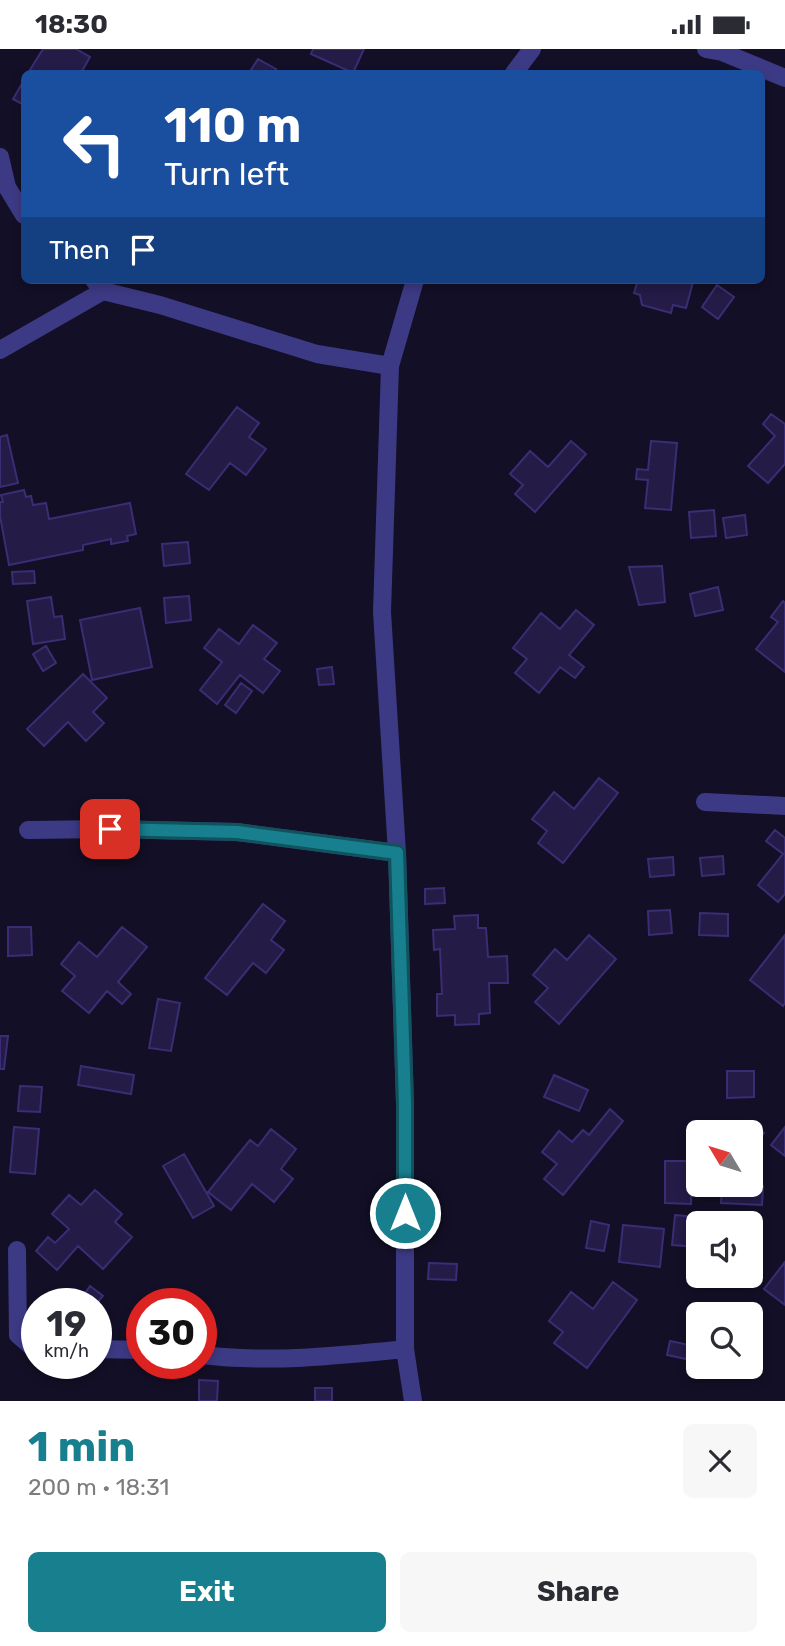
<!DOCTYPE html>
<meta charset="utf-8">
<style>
:root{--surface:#fff;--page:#f7f7f7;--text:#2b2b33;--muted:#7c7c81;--accent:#187f8f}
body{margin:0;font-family:Rubik,sans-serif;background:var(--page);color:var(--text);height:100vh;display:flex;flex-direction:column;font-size:26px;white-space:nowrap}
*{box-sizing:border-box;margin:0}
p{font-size:23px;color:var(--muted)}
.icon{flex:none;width:38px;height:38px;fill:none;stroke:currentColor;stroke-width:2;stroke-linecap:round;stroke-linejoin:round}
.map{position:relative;height:1352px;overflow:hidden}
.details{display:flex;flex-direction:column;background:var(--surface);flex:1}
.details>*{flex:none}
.guide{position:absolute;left:21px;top:21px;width:744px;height:214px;border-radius:10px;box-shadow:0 4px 10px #0003;background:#1a4fa0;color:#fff;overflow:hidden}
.needle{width:46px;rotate:308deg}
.controls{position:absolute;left:686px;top:1071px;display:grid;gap:14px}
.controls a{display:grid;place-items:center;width:77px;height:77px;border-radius:10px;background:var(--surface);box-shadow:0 4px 10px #0003;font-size:35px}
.speed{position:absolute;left:21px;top:1239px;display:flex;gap:14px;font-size:35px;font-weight:700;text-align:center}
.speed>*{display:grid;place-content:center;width:91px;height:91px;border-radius:50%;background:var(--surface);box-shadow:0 4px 10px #0003;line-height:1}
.speed small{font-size:18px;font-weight:400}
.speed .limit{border:10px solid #d22;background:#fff;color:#111}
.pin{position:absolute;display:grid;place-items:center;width:60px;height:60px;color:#fff;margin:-30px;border-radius:14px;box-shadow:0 4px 10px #0006}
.me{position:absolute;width:77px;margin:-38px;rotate:0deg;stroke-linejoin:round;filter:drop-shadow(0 0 5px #0008)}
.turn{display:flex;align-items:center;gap:24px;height:147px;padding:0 28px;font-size:32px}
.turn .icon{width:91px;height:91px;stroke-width:2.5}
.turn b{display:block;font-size:49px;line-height:60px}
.then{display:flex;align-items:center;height:66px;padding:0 28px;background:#0003;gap:14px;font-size:26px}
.round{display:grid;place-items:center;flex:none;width:74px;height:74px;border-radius:10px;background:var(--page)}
.head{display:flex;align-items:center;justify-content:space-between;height:119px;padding:0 28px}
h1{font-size:42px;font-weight:700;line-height:52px;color:var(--accent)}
.button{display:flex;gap:14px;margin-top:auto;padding:14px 28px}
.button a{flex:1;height:80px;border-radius:10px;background:var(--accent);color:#fff;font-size:28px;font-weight:700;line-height:80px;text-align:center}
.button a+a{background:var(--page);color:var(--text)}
.status{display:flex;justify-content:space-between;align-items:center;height:49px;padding:0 35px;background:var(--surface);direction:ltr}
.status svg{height:19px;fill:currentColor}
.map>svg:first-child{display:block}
</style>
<div class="status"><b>18:30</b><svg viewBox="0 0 49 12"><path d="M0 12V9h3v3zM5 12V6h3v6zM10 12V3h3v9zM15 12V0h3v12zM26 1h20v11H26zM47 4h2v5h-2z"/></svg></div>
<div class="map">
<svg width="785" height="1352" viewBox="0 0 785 1352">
<rect width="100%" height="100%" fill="#130f26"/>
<path fill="#241b47" stroke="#3b2d73" stroke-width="2" d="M43 0H76L90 8 81 24H28Z
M313 0H364L353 24 311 5Z
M258 10 276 20 273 24H249Z
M24 31V56L13 50Z
M638 231H687L693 233 686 259 673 256 671 264 642 256 640 246 634 244Z
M717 236 734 248 718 270 702 258Z
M237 358 259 374 249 388 266 400 246 426 230 414 209 441 186 425Z
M771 365 785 375V415L768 434 748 417 775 387 763 375Z
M7 386 18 434 0 438V388Z
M571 392 586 405 535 463 515 445 523 436 510 425 530 402 548 418Z
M651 392 677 394 671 461 645 459 648 431 636 430 637 420 648 421Z
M24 441 26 448 31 447 33 456 46 454 49 470 130 454 136 485 127 487 128 492 111 495V490L83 496V501L9 516 0 467V453H3L1 446Z
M714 461 716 487 691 489 689 463Z
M745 466 747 486 726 489 723 469Z
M188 493 190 514 164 517 162 495Z
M662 517 665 553 639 556 629 518Z
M34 522 35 534 13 535 12 523Z
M718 538 723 561 695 567 690 545Z
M189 547 191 571 166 574 164 549Z
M51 548 54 568 62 567 65 590 33 595 27 552Z
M783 552 785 554V623L756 600 778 573 771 568Z
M140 559 152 618 92 631 80 571Z
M576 561 594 576 569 606 584 618 575 629 560 618 539 644 515 624 527 610 513 599 541 564 560 580Z
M253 576 277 594 264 610 280 622 263 644 240 626 217 655 200 641 222 613 204 599 219 580 239 595Z
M46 597 56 614 43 622 33 605Z
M332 618 334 635 319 636 317 620Z
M83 625 107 649 93 663 104 674 86 692 68 673 44 697 27 680Z
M241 634 252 642 236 664 225 656Z
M599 729 618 744 563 814 538 794 547 782 532 770 554 743 574 760Z
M775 781 785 789V845L778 853 758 836 783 805 766 792Z
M723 807 724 825 702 827 700 809Z
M673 808 674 826 650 828 648 810Z
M444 839 445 854 425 855V840Z
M263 855 285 872 271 891 284 901 266 924 253 914 227 946 205 929Z
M670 861 672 884 649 886 648 862Z
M700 864 728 865V887L699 886Z
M478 866V879H486L488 908 507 907 508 934H489L490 964 479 965V975L455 976V966L437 967V945H442L440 900 434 901 433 881 455 880 454 867Z
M8 878H31L32 906 8 907Z
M122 878 147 898 118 933 131 945 122 955 107 942 89 964 62 942 75 927 61 915 79 893 97 908Z
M589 886 616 910 559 975 535 953 548 939 533 926 555 900 567 911Z
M785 886V954L783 957 750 931Z
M158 950 180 954 171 1002 149 999Z
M0 987H8L4 1020H0Z
M81 1017 134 1026 131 1045 78 1036Z
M727 1022H754V1048L727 1049Z
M554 1026 588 1041 579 1062 544 1048Z
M20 1037 42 1038 40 1063 18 1062Z
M610 1060 623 1072 563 1146 544 1130 557 1115 542 1103 559 1082 572 1093 583 1081 589 1086Z
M748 1072 764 1084 751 1101V1083H739Z
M14 1078 39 1080 35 1125 10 1123Z
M785 1078V1107L771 1096Z
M271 1080 296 1100 281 1120 293 1130 274 1153 252 1135 231 1161 208 1143 250 1091 258 1097Z
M184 1105 214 1157 193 1169 163 1117Z
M665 1112H692L691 1155 665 1154Z
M722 1136 763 1137 762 1156 721 1154Z
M95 1141 122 1165 115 1173 132 1188 103 1220 78 1197 57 1221 36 1202 48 1188 55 1194 69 1180 52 1165 69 1146 81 1156Z
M675 1166 707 1169 706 1174H698V1198L672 1196Z
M591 1172 609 1176 604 1202 586 1199Z
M623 1176 664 1180 660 1218 619 1213Z
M785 1213V1256L764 1240Z
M429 1214 457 1215 456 1231 428 1230Z
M613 1233 637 1251 587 1319 554 1294 563 1283 549 1272 571 1243 593 1260Z
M90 1237 103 1247 96 1255H78Z
M670 1292 689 1296 686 1310 667 1306Z
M199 1331 218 1332 217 1352H199Z
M315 1339H332V1352H315Z"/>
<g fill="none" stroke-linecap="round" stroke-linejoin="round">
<path stroke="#3d3a85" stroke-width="18" d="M706 0 722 3 785 29
M514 24 532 0
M0 108 7 138 24 166
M94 231 103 242 160 256 317 305 390 317
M0 301 103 242
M705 753 785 757
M28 781 110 780 237 783 397 804
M17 1201 18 1286 32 1298H37
M96 1300 142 1301
M201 1306C270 1314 337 1307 405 1300
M413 1352 405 1300V1055L397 804 382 563 390 317 415 231"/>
</g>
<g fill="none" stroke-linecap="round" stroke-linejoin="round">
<defs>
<path id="route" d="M110 780 237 783 397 804 405 1055V1164"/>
</defs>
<use href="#route" stroke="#10535d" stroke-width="18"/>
<use href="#route" stroke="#187f8f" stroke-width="12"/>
</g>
</svg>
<div class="controls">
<a><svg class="needle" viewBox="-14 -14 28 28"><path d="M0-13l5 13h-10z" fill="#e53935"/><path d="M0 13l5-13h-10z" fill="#7c7c81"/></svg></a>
<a><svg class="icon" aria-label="sound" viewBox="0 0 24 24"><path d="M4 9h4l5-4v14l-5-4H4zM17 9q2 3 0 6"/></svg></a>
<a><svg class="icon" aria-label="search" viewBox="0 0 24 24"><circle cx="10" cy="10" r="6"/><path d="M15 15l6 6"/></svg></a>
</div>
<div class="speed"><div>19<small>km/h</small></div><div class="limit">30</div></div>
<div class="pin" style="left:110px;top:780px;background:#d93025"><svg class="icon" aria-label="arrive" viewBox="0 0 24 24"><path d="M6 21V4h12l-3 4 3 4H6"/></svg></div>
<svg class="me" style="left:405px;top:1164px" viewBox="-20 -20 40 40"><circle r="17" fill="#187f8f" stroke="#fff" stroke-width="3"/><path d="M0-11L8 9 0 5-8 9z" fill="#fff"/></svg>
<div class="guide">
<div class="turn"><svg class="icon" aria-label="left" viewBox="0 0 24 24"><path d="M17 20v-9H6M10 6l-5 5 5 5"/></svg><div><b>110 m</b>Turn left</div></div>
<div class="then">Then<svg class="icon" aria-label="arrive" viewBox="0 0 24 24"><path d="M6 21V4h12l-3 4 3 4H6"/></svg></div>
</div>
</div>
<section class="details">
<div class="head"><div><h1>1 min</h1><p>200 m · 18:31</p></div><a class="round"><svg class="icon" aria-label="close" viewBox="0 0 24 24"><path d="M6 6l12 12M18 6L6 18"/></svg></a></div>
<div class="button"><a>Exit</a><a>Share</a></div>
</section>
